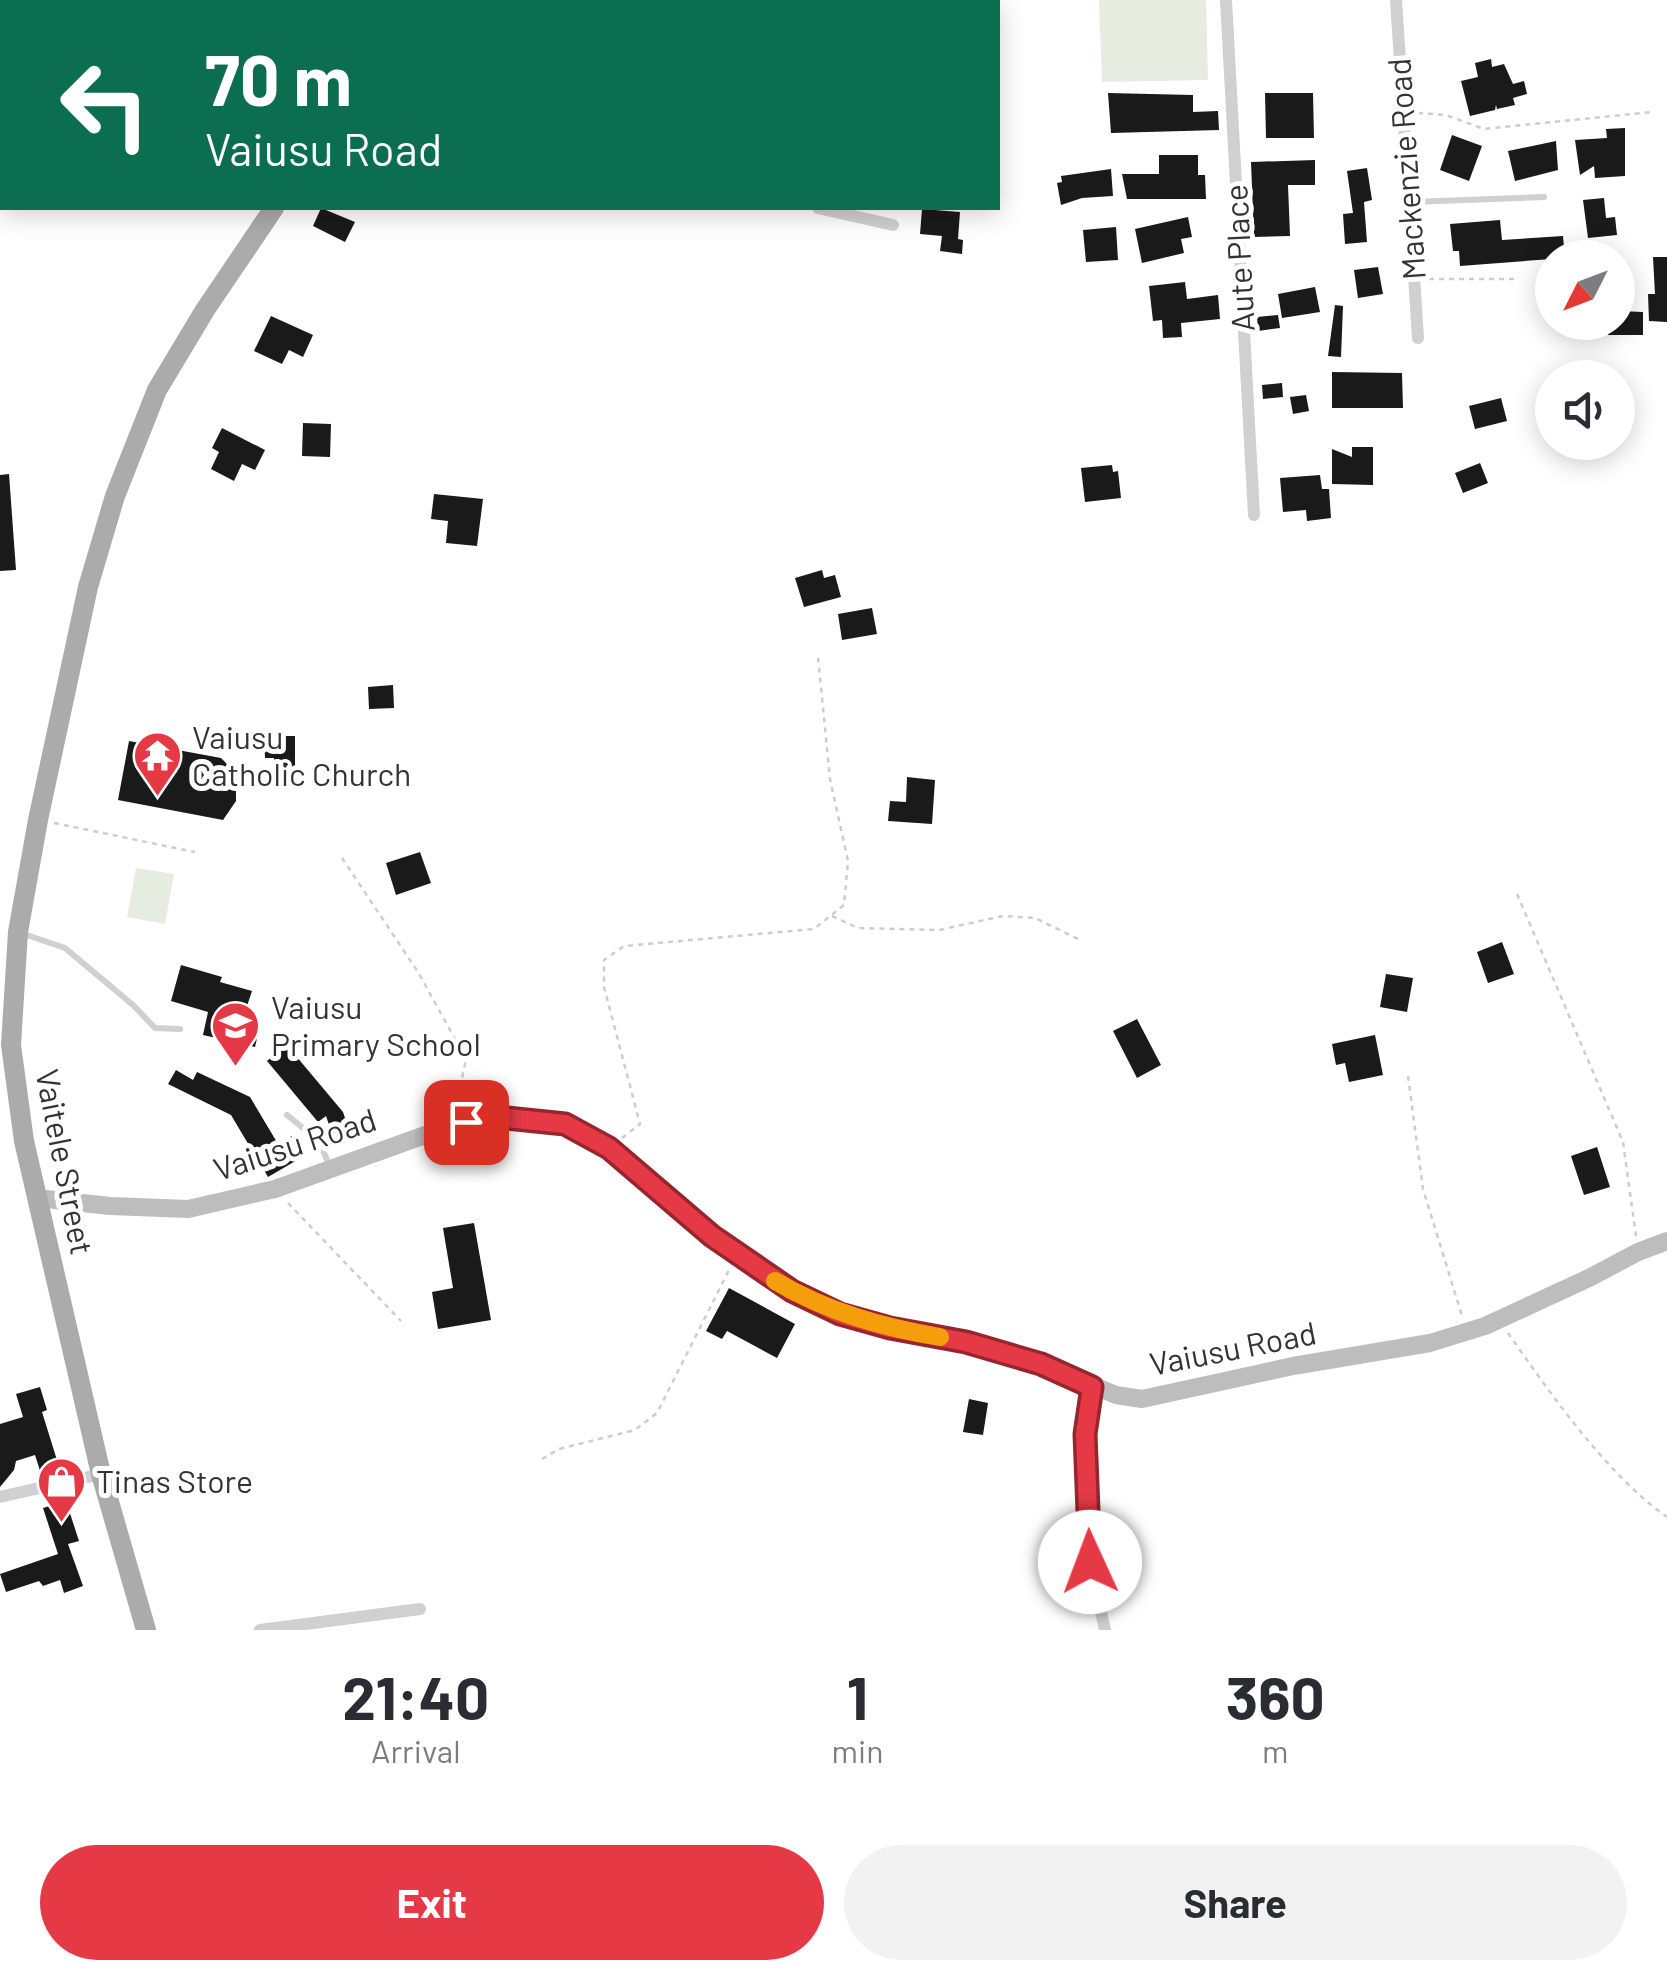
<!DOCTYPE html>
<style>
:root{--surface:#fff;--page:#f2f2f3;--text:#2b2b33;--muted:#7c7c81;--accent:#e63946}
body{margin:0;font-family:Barlow,sans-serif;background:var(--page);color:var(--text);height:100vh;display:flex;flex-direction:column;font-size:38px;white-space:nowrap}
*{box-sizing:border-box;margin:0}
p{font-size:32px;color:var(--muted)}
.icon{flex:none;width:55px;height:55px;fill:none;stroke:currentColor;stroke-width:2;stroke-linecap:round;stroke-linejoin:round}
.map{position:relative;height:1630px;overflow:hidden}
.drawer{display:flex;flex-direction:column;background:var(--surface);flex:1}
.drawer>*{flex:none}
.hud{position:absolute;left:0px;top:0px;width:1000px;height:210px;box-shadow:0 5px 25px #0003;background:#0b6e4f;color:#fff;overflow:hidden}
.needle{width:65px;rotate:228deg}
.fabs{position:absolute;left:1535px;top:240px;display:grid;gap:20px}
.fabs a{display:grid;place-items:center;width:100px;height:100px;border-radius:50%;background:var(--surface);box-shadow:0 5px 25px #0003;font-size:50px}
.pin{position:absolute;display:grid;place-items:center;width:85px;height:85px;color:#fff;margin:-42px;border-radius:20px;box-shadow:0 5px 15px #0006}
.me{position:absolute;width:110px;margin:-55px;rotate:358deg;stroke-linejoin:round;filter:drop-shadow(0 0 8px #0008)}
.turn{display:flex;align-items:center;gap:35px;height:210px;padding:0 40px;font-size:45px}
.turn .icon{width:130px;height:130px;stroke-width:2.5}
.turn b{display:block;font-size:70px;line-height:85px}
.eta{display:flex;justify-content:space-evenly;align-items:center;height:170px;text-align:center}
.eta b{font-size:60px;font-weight:700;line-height:70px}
.action{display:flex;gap:20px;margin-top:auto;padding:20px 40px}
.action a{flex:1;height:115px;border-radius:60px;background:var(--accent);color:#fff;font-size:40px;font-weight:700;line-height:115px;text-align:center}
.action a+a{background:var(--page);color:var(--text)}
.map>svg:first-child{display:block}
</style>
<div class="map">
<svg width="1667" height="1630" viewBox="0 0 1667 1630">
<rect width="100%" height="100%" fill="#fff"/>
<path fill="#e6ecdf" d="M1099 0H1206L1208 80 1102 82Z
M136 868 174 874 165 924 127 917Z"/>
<path fill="#1a1a1a" d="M1491 59 1492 67 1504 64 1513 84 1524 81 1527 94 1513 98 1515 105 1497 109 1496 105 1495 110 1470 116 1461 81 1478 77 1475 63Z
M1108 93 1193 95V112L1218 111 1219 130 1111 133Z
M1265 93H1313L1314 138H1266Z
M1625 128V176L1595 178 1594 166 1580 175 1575 140 1607 138 1606 129Z
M1452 135 1482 146 1469 181 1440 170Z
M1556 141 1558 170 1515 181 1508 151Z
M1159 155H1198V175H1205L1206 199H1127L1122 174H1159Z
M1315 160V185H1288L1290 236 1254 237 1251 162Z
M1367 168 1372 200 1364 202 1367 242 1345 244 1343 214 1353 213 1347 171Z
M1111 169 1113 196 1082 198 1061 205 1057 183 1062 182 1061 176Z
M1604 198 1606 218 1615 217 1617 235 1588 238 1583 200Z
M321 208 355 222 345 242 313 226Z
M922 209 960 212 958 239 963 240 962 254 940 251 942 236 920 234Z
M1188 217 1192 237 1181 239 1184 253 1142 263 1135 229Z
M1500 220 1502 240 1563 236 1565 258 1460 266 1459 251H1453L1450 224Z
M1116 227 1118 260 1086 262 1083 230Z
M1653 257H1667V322L1649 321 1648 294H1655Z
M1378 267 1383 294 1358 298 1354 270Z
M1185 282 1187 299 1218 295 1220 319 1181 323 1182 337 1163 338 1162 320 1153 321 1149 286Z
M1315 287 1320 312 1282 318 1278 294Z
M1335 305 1343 306 1341 357 1328 356Z
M1618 311 1643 312V335H1608V322H1618Z
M1278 315 1280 328 1258 331 1257 317Z
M271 316 313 335 303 357 289 350 282 364 254 351Z
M1332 372 1402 373 1403 408H1332Z
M1282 383 1283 397 1263 399 1262 385Z
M1306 395 1309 411 1293 414 1290 397Z
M1501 398 1507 421 1475 429 1469 406Z
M303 423 331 424 330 457 302 456Z
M222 428 265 450 255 470 242 464 234 481 211 469 219 452 212 448Z
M1352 447H1373V485L1332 484V449L1352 457Z
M1480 463 1488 483 1463 493 1455 473Z
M1112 465 1113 472 1118 471 1121 498 1085 502 1081 468Z
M9 474 16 570 0 571V475Z
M1320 475 1322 489H1329L1331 518 1307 521 1306 510 1283 512 1280 478Z
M434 494 483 499 477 546 446 543 448 521 431 519Z
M822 570 824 578 835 575 841 597 804 607 795 578Z
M872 608 877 634 842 640 838 614Z
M393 685 394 708 369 709 368 687Z
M264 736H295V784H275L274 758H265Z
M129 741 221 758 236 773V801L223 820 118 800Z
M907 777 935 780 932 824 888 821 890 801 906 802Z
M420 852 431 883 396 895 386 863Z
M1502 942 1514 974 1488 983 1477 952Z
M181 965 222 977 220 982 252 991 246 1009 253 1011 249 1028 259 1030 255 1047 203 1035 208 1012 171 1001Z
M1386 974 1413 978 1407 1012 1380 1007Z
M1137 1019 1161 1065 1137 1078 1113 1031Z
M1375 1035 1383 1075 1349 1082 1345 1063 1336 1065 1332 1044Z
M286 1044 343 1112 350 1133 334 1139 326 1116 318 1122 267 1061Z
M176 1070 193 1080 197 1072 250 1097 278 1144 292 1136 304 1156 268 1177 231 1115 168 1084Z
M1597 1147 1610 1187 1584 1195 1571 1156Z
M474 1223 491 1320 438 1329 432 1292 453 1288 443 1228Z
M729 1288 795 1324 777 1358 727 1331 722 1339 706 1331Z
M40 1387 47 1410 42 1412 61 1473 42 1477 35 1455 16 1461 14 1470 0 1487V1424L23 1417 16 1394Z
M969 1399 988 1403 983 1435 963 1432Z
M66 1501 79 1541 68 1544 83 1586 64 1593 60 1580 43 1586 39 1581 6 1592 0 1574 58 1554 43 1508Z"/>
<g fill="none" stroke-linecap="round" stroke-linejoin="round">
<path stroke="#cdcdcd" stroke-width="2.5" stroke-dasharray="5 5" stroke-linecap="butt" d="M640 0 652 2
M1418 113 1446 115 1484 129 1653 112
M1429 279H1517
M54 823 195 852
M342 858 418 972 466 1059 456 1108
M1517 894 1623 1142 1636 1236
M832 916 858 928 939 930 1003 916 1035 918 1078 939
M1408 1076 1423 1189 1462 1316
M622 1138 640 1124 604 987V960L624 946 814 929 844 905 848 861 830 779 818 657
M288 1203 401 1321
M1508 1333C1550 1393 1607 1475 1667 1517
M542 1459 559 1449 635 1430 657 1413 729 1270"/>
<path stroke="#d0d0d0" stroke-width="6" d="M1411 202 1544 197
M24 934 65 948 133 1005 155 1028 180 1029
M287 1115 319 1141 330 1167"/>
<path stroke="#d0d0d0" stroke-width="12" d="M1226 0 1254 515
M1396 0 1418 338
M818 208 893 225
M1092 1387 1085 1434 1090 1562 1105 1630
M0 1497 101 1474
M260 1630 420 1609"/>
<path stroke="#bdbdbd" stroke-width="18" d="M37 1198 110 1206 188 1209 275 1189 453 1125 497 1117 565 1125 609 1148 712 1237 792 1291 841 1314 890 1328 966 1342 1041 1364 1116 1395 1142 1399 1293 1366 1430 1343 1485 1326 1591 1277 1638 1252 1667 1241"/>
<path stroke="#ababab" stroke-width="20" d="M409 2 411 0
M146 1630 101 1474 24 1141 11 1045 18 932 38 820 88 587 115 496 157 390 205 310 274 208"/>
</g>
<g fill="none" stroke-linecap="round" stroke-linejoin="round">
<defs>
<path id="route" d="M466 1122 497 1117 565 1124 609 1148 712 1236 792 1291 840 1314 890 1328 966 1342 1041 1364 1092 1387 1085 1434 1090 1562"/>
</defs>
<use href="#route" stroke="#96252e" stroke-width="25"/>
<use href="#route" stroke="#e63946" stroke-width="18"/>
<path stroke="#f59e0b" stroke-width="18" d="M775 1281C828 1312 881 1327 940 1337"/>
</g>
<defs>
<symbol id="temple-pin" viewBox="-11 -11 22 30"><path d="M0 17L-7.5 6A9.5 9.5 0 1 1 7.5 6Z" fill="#e63946" stroke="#fff"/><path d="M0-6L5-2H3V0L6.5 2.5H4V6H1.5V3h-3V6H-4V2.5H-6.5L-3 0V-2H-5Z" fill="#fff"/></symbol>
<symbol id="school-pin" viewBox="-11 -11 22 30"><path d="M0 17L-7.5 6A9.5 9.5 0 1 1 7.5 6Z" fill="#e63946" stroke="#fff"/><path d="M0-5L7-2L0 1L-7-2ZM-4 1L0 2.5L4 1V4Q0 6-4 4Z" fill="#fff"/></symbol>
<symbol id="shop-pin" viewBox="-11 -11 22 30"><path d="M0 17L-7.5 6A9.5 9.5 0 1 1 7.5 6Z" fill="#e63946" stroke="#fff"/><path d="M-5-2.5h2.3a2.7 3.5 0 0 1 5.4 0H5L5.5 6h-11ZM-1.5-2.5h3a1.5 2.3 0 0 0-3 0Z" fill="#fff"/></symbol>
</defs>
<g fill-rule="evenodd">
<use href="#temple-pin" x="130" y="728" width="55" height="75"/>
<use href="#school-pin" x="208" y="998" width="55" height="75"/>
<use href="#shop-pin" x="34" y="1454" width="55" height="75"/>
</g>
<g text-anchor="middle" stroke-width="10" stroke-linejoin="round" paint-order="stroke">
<g font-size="32" fill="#333" stroke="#fff">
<text transform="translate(1407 169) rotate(-94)" y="11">Mackenzie Road</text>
<text transform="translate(1240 258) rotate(-93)" y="11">Aute Place</text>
<text transform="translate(295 1145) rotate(-18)" y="11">Vaiusu Road</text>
<text transform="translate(64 1162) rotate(79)" y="11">Vaitele Street</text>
<text transform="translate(1233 1349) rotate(-11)" y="11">Vaiusu Road</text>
</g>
<g font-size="32" fill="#333" stroke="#fff" text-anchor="start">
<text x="192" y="749">Vaiusu<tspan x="192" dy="37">Catholic Church</tspan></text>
<text x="271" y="1019">Vaiusu<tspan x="271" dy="37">Primary School</tspan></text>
<text x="96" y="1493">Tinas Store</text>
</g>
</g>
</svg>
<div class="fabs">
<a><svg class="needle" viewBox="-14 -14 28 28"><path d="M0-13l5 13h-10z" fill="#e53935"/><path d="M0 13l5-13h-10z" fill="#7c7c81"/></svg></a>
<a><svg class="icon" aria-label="sound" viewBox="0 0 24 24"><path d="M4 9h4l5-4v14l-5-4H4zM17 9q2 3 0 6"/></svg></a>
</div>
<div class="pin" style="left:466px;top:1122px;background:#d93025"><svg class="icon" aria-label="arrive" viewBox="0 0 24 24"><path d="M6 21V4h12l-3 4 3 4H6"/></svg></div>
<svg class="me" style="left:1090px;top:1562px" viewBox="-20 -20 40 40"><circle r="19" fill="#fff"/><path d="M0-13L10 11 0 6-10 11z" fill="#e63946"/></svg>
<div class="hud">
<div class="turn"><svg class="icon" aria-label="left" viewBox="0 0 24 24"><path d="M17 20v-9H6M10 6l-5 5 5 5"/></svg><div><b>70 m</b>Vaiusu Road</div></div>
</div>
</div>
<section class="drawer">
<div class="eta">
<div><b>21:40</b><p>Arrival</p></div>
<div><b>1</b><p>min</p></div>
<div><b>360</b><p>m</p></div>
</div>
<div class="action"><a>Exit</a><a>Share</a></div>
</section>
